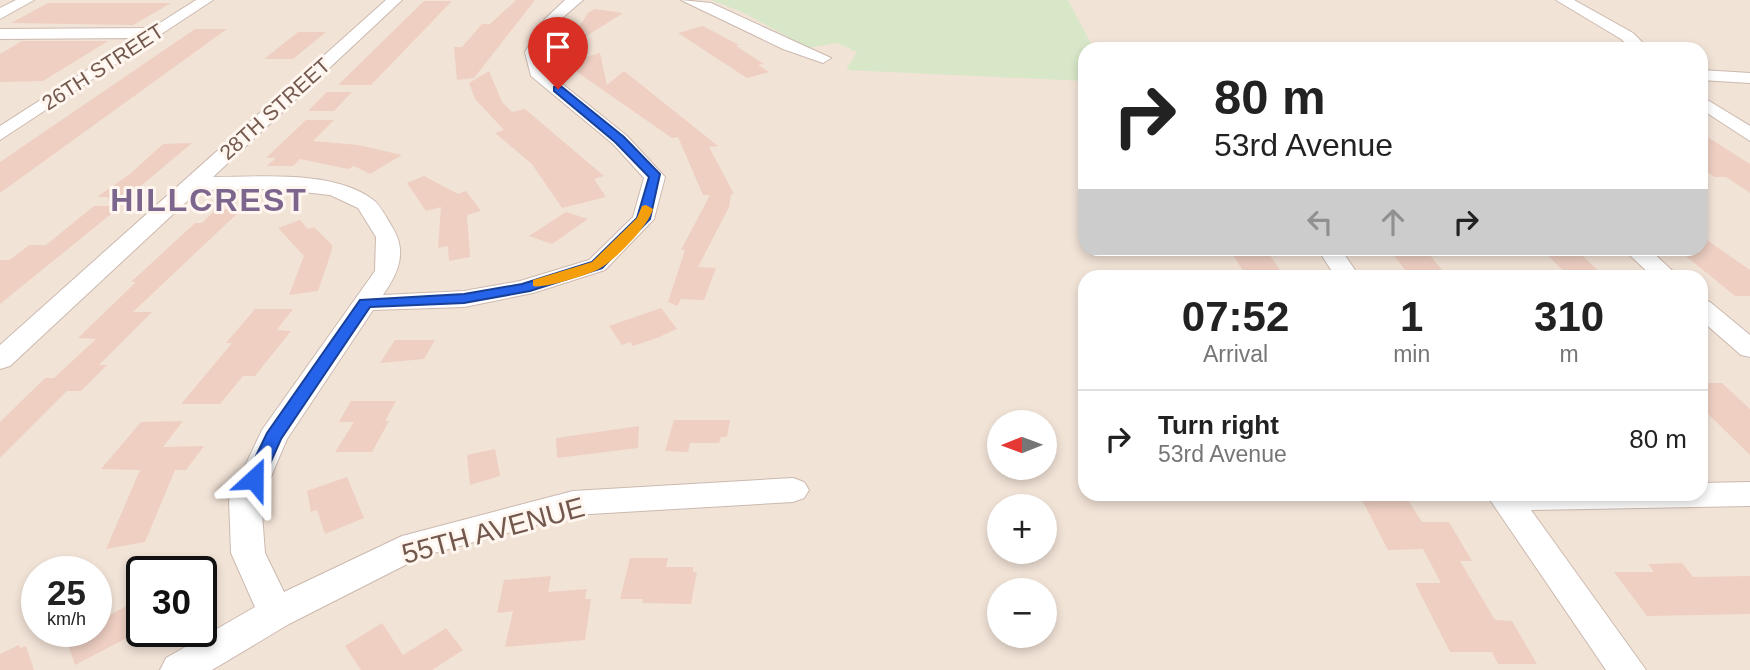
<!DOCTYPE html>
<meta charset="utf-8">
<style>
:root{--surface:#fff;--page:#f6f6f6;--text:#222;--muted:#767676;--line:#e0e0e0}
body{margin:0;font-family:Helvetica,sans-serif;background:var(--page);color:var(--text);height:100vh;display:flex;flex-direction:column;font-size:26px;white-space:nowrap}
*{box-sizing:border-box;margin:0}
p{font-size:23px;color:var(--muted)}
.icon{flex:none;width:38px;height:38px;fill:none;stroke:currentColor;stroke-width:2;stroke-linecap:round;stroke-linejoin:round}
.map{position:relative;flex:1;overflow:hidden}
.side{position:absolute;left:1078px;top:270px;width:630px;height:231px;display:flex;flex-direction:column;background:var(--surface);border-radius:21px;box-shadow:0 4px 10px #0003}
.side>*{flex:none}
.guide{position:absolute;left:1078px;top:42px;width:630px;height:214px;border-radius:21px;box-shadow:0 4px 10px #0003;background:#fff;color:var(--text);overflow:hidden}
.needle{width:46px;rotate:269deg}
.fabs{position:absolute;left:987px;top:410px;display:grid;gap:14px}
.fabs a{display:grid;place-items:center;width:70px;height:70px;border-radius:50%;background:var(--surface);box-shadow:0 4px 10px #0003;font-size:35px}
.speed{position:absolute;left:21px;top:556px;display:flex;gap:14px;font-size:35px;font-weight:700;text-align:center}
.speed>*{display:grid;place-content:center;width:91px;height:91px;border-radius:50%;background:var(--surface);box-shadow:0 4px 10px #0003;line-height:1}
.speed small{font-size:18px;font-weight:400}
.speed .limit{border:4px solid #111;border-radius:10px;background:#fff;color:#111}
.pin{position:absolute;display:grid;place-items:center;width:60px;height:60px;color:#fff;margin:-72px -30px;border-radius:50% 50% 50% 0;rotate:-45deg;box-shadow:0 0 7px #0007}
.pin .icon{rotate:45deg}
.me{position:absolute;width:77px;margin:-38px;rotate:24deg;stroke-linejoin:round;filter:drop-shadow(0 0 5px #0008)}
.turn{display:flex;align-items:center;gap:24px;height:147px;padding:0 21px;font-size:32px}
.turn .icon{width:91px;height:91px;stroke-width:2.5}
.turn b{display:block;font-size:49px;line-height:60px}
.lanes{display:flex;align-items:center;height:66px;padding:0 21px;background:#0003;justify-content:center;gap:35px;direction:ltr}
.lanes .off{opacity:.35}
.eta{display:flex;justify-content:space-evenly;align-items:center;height:119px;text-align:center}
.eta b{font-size:42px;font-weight:700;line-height:49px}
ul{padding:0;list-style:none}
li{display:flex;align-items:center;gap:21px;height:98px;padding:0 21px;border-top:2px solid var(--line)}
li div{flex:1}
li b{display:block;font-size:26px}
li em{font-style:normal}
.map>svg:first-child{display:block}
</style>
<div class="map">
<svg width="1750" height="670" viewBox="0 0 1750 670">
<rect width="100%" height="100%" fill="#fbf2e9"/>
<path fill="#f2e3d7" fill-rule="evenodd" d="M0 0H1750V670H0ZM1085 49H1701V248H1085ZM1085 276H1701V494H1085ZM999 422H1045V467H999ZM999 506H1045V551H999ZM37 572H96V632H37ZM142 572H201V632H142ZM999 590H1045V635H999Z"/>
<path fill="#d8e7c8" d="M711 0H1068L1094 49H1085V81L846 70 857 52 837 43 808 48 744 13Z"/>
<path fill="#eecfc2" d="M516 0H535L474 78 457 80 454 47H462L482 24H490Z
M424 1H452L371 85H338Z
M48 3H171L133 25 11 23Z
M595 9 623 13 563 51 588 13Z
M703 26 739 45 736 46 764 64 758 65 769 72 747 78 678 33Z
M195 29H227L0 193V162Z
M298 32H326L293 59H264Z
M22 41H108L43 81 0 82V54Z
M600 53 607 85 624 71 718 146 709 147 734 194H731L729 207 698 267 716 268 704 300 681 299 677 306 668 302 685 250H681L710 195H703L678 137 672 138 564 63Z
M489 71 502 102 512 112 525 109 604 176 594 179 606 197 562 208 532 164 495 133 504 130 475 99 469 83Z
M327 92H352L334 111H308Z
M306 120H334L313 141 358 145 402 155 370 174 354 166 348 169 300 159 293 166H267L276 158H266Z
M1701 133 1750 164V193L1726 177H1715L1701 168Z
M192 143 117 206H121L0 304V260H10L29 245H46L94 206H115L107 197H97L130 174 163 144Z
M424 176 458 194 466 191 481 211 467 215 470 257 449 261 448 246 438 248 441 207 426 211 407 183Z
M216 209H242L133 312H152L99 365H107L81 391H67L0 458V422L45 378H54L96 339 78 338 136 282H131L195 223H202Z
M566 212 588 219 552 244 529 236Z
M300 220 308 229 314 227 332 245V250L318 291 289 295 304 256 278 228Z
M1701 236 1750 270V296H1735L1676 248H1701Z
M1229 248H1265L1284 276H1246Z
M1388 248H1424L1447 276H1410Z
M1540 248H1574L1604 276H1569Z
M661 308 677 329 657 338 633 346 630 342 622 345 609 326Z
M255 309H293L278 328V330L291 331 255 376H243L220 404H181L232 343H226Z
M395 340H435L424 359 380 363Z
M1701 383H1722L1750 409V455L1701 407Z
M351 401H396L385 421H389L372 452H335L354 422H339Z
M674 420H730L727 437H721L719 443H690L688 452 665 451Z
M183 421 163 447 204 446 186 470H175L145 542 106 549 140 470 101 469 141 422Z
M639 426 638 448 557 458 556 438Z
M495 449 500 476 470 485 467 455Z
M347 477 364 518 325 534 317 510 311 512 307 491Z
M1359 494H1404L1422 522H1449L1472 561H1460L1495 620 1512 621 1537 664H1498L1492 652H1450L1415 583H1441L1423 549 1388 550Z
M630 558H668L666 567H693V572H697L691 604 642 603 643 599H620Z
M1682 563 1693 577 1750 576V614L1647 616 1614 572H1654L1648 564Z
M551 576 548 592 587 589 585 599H591L585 640 505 647 513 611 497 613 504 580Z
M142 597V630L75 665 66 638 79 632H96V623Z
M382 623 403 655 446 628 463 650 432 670H361L345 646Z
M19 645 20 648 26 646 34 670H0V654Z"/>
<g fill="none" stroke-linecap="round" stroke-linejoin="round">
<defs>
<path id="minor" d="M16 0H34L0 19V8Z
M196 0H213L0 140V126L137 38 0 39V29L152 28Z
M386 0H402L213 177C259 177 333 170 372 199 380 204 386 217 391 225 408 251 399 272 383 295L464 291 520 281 589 260 633 217 644 178 613 144 531 76 525 52 545 19 565 0H583L561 19 541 52 545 70 627 136 665 177 654 219 605 270 533 293 464 307 373 310 287 439 261 500 265 553 284 592 402 536 573 491 793 478 804 482 809 490 804 498 793 502 573 515 423 556 289 624 212 670H160L166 658 255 607 231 553 229 500 262 430 375 271 376 237 358 208 330 195 276 189 199 190 10 366 0 369V345Z
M681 0 711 3 831 58 823 63 783 49Z
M1556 0H1574L1633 33 1649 49H1632L1621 39Z
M1701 70 1750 73V83L1701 80Z
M1701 96 1750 126V141L1701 109Z
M1317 248H1340L1359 276H1335Z
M1622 248H1648L1678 276H1652Z
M1701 299 1710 302 1750 335V357L1741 355 1701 320Z
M1750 482V506L1531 510 1646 670H1606L1486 494H1701V483Z"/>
</defs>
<use href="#minor" stroke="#ccb9af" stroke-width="2"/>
<use href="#minor" fill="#fff" fill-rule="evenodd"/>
</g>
<path fill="#2563eb" stroke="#184099" stroke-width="2" d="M554 87H562L624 137 660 174 650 219 602 268 530 291 464 303 370 307 281 439 261 484H248L245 479 267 433 360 300 464 294 522 284 592 262 637 218 649 177 615 142 554 91Z"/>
<path fill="#f59e0b" d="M646 205 653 209C649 225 617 258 602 267 593 274 543 289 533 286V280L592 262 637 218 642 206Z"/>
<g text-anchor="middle" stroke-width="6" stroke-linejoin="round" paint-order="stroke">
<g font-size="21" fill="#73584e" stroke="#fef6ef">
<text transform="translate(103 67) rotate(-33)" y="7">26TH STREET</text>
<text transform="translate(275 109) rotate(-42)" y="7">28TH STREET</text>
</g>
<g font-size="28" fill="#73584e" stroke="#fef6ef">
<text transform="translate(493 530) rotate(-15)" y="10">55TH AVENUE</text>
</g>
<g font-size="32" font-weight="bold" letter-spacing="2" fill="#7d668e" stroke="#fef6ef">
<text x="209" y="211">HILLCREST</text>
</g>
</g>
</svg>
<div class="fabs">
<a><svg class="needle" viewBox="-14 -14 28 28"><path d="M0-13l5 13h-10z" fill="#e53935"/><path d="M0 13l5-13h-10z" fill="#767676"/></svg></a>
<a>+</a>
<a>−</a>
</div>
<div class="speed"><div>25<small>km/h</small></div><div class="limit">30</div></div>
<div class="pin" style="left:558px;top:89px;background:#d93025"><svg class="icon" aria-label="arrive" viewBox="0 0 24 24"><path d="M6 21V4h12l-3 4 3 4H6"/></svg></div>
<svg class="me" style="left:254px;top:479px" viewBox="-20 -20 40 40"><path d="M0-17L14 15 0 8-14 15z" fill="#2563eb" stroke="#fff" stroke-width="4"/></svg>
<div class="guide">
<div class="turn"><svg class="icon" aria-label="right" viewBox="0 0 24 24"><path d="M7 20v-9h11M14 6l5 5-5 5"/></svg><div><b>80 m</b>53rd Avenue</div></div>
<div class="lanes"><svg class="icon off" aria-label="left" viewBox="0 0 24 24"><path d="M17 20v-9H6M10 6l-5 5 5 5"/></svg><svg class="icon off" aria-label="ahead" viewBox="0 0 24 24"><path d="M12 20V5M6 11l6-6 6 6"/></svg><svg class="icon" aria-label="right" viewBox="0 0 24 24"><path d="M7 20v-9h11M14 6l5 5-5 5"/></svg></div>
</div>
<section class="side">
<div class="eta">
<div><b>07:52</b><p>Arrival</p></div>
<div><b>1</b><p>min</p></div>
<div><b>310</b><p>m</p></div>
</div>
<ul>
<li><svg class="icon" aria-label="right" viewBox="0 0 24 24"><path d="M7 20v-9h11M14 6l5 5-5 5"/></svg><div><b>Turn right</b><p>53rd Avenue</p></div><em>80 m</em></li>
</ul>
</section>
</div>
